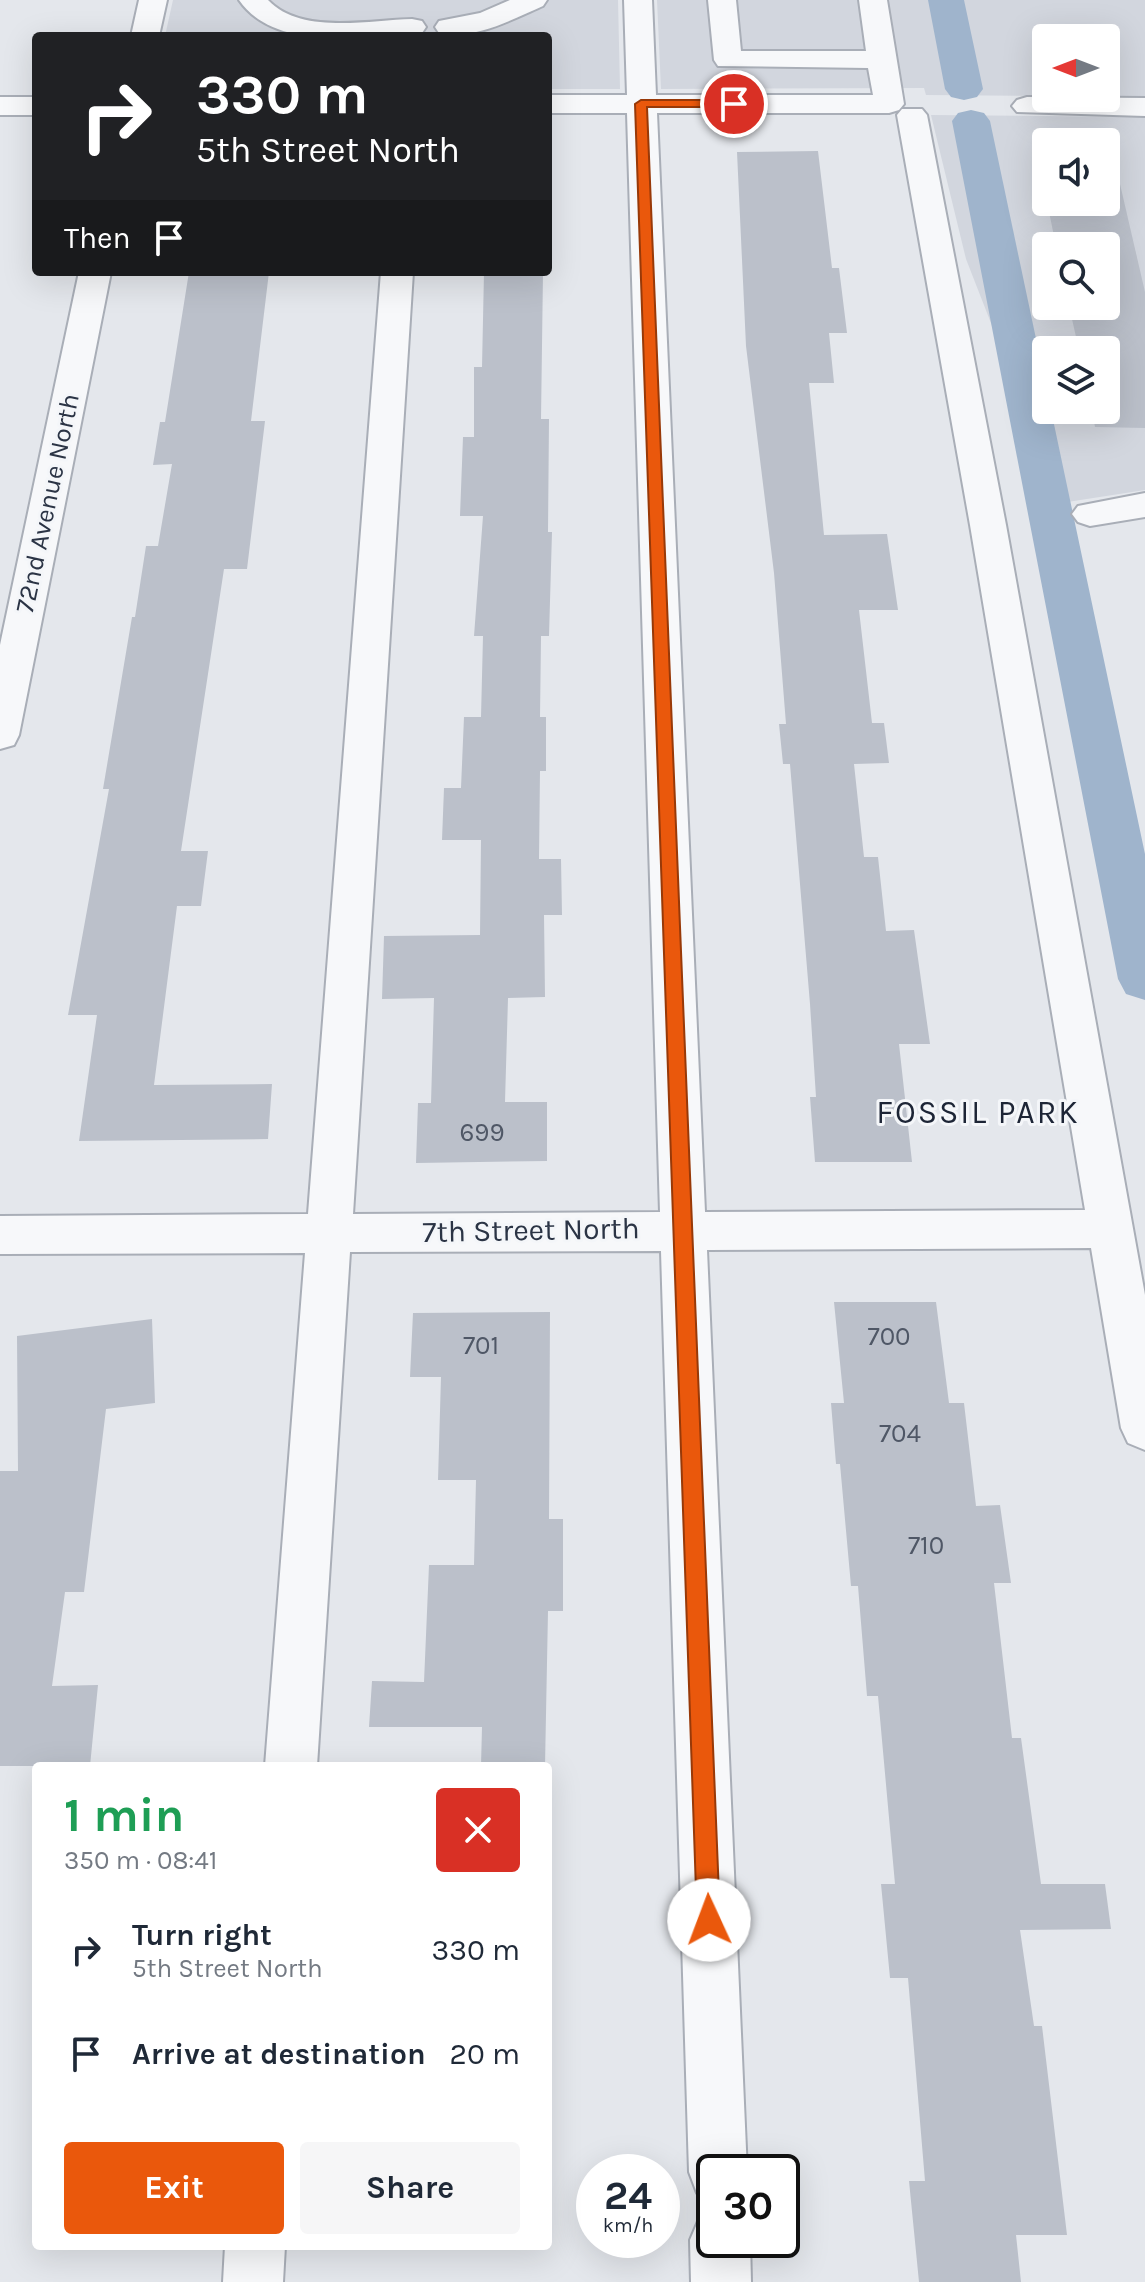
<!DOCTYPE html>
<meta charset="utf-8">
<style>
:root{--surface:#fff;--page:#f6f6f7;--text:#1f2937;--muted:#747a83;--accent:#ea580c}
body{margin:0;font-family:Karla,sans-serif;background:var(--page);color:var(--text);height:100vh;display:flex;flex-direction:column;font-size:30px;white-space:nowrap}
*{box-sizing:border-box;margin:0}
p{font-size:26px;color:var(--muted)}
.icon{flex:none;width:44px;height:44px;fill:none;stroke:currentColor;stroke-width:2;stroke-linecap:round;stroke-linejoin:round}
.map{position:relative;flex:1;overflow:hidden}
.sheet{position:absolute;left:32px;top:1762px;width:520px;height:488px;display:flex;flex-direction:column;background:var(--surface);border-radius:8px;box-shadow:0 8px 32px #0002}
.sheet>*{flex:none}
.banner{position:absolute;left:32px;top:32px;width:520px;height:244px;border-radius:8px;box-shadow:0 8px 32px #0002;background:#202124;color:#fff;overflow:hidden}
.needle{width:52px;rotate:270deg}
.buttons{position:absolute;left:1032px;top:24px;display:grid;gap:16px}
.buttons a{display:grid;place-items:center;width:88px;height:88px;border-radius:8px;background:var(--surface);box-shadow:0 8px 32px #0002;font-size:40px}
.speed{position:absolute;left:576px;top:2154px;display:flex;gap:16px;font-size:40px;font-weight:700;text-align:center}
.speed>*{display:grid;place-content:center;width:104px;height:104px;border-radius:50%;background:var(--surface);box-shadow:0 8px 32px #0002;line-height:1}
.speed small{font-size:20px;font-weight:400}
.speed .limit{border:4px solid #111;border-radius:12px;background:#fff;color:#111}
.pin{position:absolute;display:grid;place-items:center;width:68px;height:68px;color:#fff;margin:-34px;border:4px solid #fff;border-radius:50%;box-shadow:0 2px 8px #0007}
.me{position:absolute;width:88px;margin:-44px;rotate:358deg;stroke-linejoin:round;filter:drop-shadow(0 0 6px #0008)}
.turn{display:flex;align-items:center;gap:28px;height:168px;padding:0 32px;font-size:36px}
.turn .icon{width:104px;height:104px;stroke-width:2.5}
.turn b{display:block;font-size:56px;line-height:68px}
.then{display:flex;align-items:center;height:76px;padding:0 32px;background:#0003;gap:16px;font-size:30px}
.round{display:grid;place-items:center;flex:none;width:84px;height:84px;border-radius:8px;background:var(--page)}
.headline{display:flex;align-items:center;justify-content:space-between;height:136px;padding:0 32px}
h1{font-size:48px;font-weight:700;line-height:60px;color:#1e9e55}
.cta{display:flex;gap:16px;margin-top:auto;padding:16px 32px}
.cta a{flex:1;height:92px;border-radius:8px;background:var(--accent);color:#fff;font-size:32px;font-weight:700;line-height:92px;text-align:center}
.cta a+a{background:var(--page);color:var(--text)}
ul{padding:0;list-style:none}
li{display:flex;align-items:center;gap:24px;height:104px;padding:0 32px}
li div{flex:1}
li b{display:block;font-size:30px}
li em{font-style:normal}
.map>svg:first-child{display:block}
</style>
<div class="map">
<svg width="1145" height="2282" viewBox="0 0 1145 2282">
<rect width="100%" height="100%" fill="#e4e7ec"/>
<path fill="#d2d6de" fill-rule="evenodd" d="M173 0H618L620 89H548V36H165Z
M657 0H1145V97H1106V38H1046V96L926 95 924 88 661 89Z
M931 115 1145 117V490L1061 503 966 259ZM1046 142H1106V202H1046ZM1046 246H1106V306H1046ZM1046 350H1106V410H1046Z"/>
<g fill="none" stroke-linecap="round" stroke-linejoin="round">
<path fill="#9fb4cc" fill-rule="evenodd" d="M928 0H964L983 89 977 97 964 100 951 97 945 89Z
M971 110 984 113 990 121 1046 386V410H1051L1145 854V1000L1126 994 1118 979 952 121 958 113Z"/>
</g>
<path fill="#bbc0ca" d="M818 151 832 268H839L847 333H829L834 383H809L824 535 887 534 898 610H859L872 723H884L889 763 854 764 864 857H878L886 931 914 930 930 1044H899L912 1162H815L810 1097H816L810 1004 790 764H783L779 724H786L774 573 746 346 737 152Z
M1106 171H1117L1145 292V428L1095 427 1092 410H1106V350H1079L1069 306H1106V246H1056L1047 202H1106Z
M189 272H269L251 421H265L247 569H224L181 851H208L201 906H177L154 1085 272 1084 268 1139 79 1141 97 1015H68L109 789H103L132 617H135L146 546H158L172 464 153 465 160 422H165Z
M484 272H543L541 419H549L548 532H552L549 636H541L540 717H546V771H540L539 859H561L562 915H544L545 997 508 998 505 1102H547V1161L416 1163 418 1103H431L434 998 382 999 384 936 480 935 481 840H442L444 788H461L464 717H481L483 636H474L483 516H460L463 437H474V367H482Z
M834 1302H936L949 1403H964L976 1506 1000 1505 1011 1583H994L1012 1738H1021L1041 1884H1105L1111 1929 1020 1930 1034 2026H1042L1067 2235H1016L1021 2282H919L909 2181H925L908 1978H890L881 1884H895L878 1696H867L858 1586H851L840 1464H836L831 1403H844Z
M550 1312 549 1519H563V1611H548L545 1766H481L482 1727H369L372 1681 424 1682 429 1565H474L476 1480H438L441 1377H410L413 1313Z
M152 1319 155 1403 106 1409 84 1592H65L52 1686 98 1685 90 1766H0V1471H18L17 1336Z"/>
<g fill="none" stroke-linecap="round" stroke-linejoin="round">
<defs>
<path id="minor" d="M139 0H167L159 36H131Z
M239 0H268C301 35 369 20 412 19L422 21 426 27 422 33 412 35C358 37 274 51 239 0Z
M510 0H547L543 6C513 19 473 41 439 33L435 27 439 21 480 13Z
M624 0H652L656 95H873L868 68 718 66 714 60 708 0H736L741 51H866L859 0H887L904 104 899 110 889 113H657L705 1212 1085 1210 970 525 897 115 902 109H922L927 115 1006 525 1145 1295V1450L1128 1443 1121 1428 1091 1248 707 1250 747 2172H714V2200L697 2193 689 2172 661 1251 350 1252 317 1766H265L305 1253 0 1254V1216L308 1214 381 272H413L353 1214 660 1212 627 113H548V95H627Z
M0 97H36V115H0Z
M1027 97 1145 98V116L1017 112 1012 106 1017 100Z
M79 272H111L19 735 14 745 0 749V645Z
M1145 493V517L1090 526 1078 522 1072 514 1078 506Z
M714 2213V2240H750L751 2282H691L690 2240 699 2219Z
M225 2246H285L283 2282H223Z"/>
</defs>
<use href="#minor" stroke="#a9aeb7" stroke-width="4"/>
<use href="#minor" fill="#f7f8fa" fill-rule="evenodd"/>
</g>
<path fill="#ea580c" stroke="#983908" stroke-width="2" d="M734 100 738 101V107H647L720 1920 717 1928 709 1932 701 1928 697 1920 635 104 641 100Z"/>
<g text-anchor="middle" stroke-width="6" stroke-linejoin="round" paint-order="stroke">
<g font-size="26" fill="#2b3445" stroke="#f4f6f9">
<text transform="translate(47 503) rotate(-78)" y="9">72nd Avenue North</text>
</g>
<g font-size="26" fill="#4f5766">
<text x="482" y="1141">699</text>
<text x="889" y="1345">700</text>
<text x="481" y="1354">701</text>
<text x="900" y="1442">704</text>
<text x="926" y="1554">710</text>
</g>
<g font-size="30" fill="#2b3445" stroke="#f4f6f9">
<text transform="translate(531 1230) rotate(-1)" y="10">7th Street North</text>
</g>
<g font-size="32" letter-spacing="2" fill="#1d2536" stroke="#f4f6f9">
<text x="978" y="1123">FOSSIL PARK</text>
</g>
</g>
</svg>
<div class="buttons">
<a><svg class="needle" viewBox="-14 -14 28 28"><path d="M0-13l5 13h-10z" fill="#e53935"/><path d="M0 13l5-13h-10z" fill="#747a83"/></svg></a>
<a><svg class="icon" aria-label="sound" viewBox="0 0 24 24"><path d="M4 9h4l5-4v14l-5-4H4zM17 9q2 3 0 6"/></svg></a>
<a><svg class="icon" aria-label="search" viewBox="0 0 24 24"><circle cx="10" cy="10" r="6"/><path d="M15 15l6 6"/></svg></a>
<a><svg class="icon" aria-label="layers" viewBox="0 0 24 24"><path d="M12 4l9 5-9 5-9-5zM3 14l9 5 9-5"/></svg></a>
</div>
<div class="speed"><div>24<small>km/h</small></div><div class="limit">30</div></div>
<div class="pin" style="left:734px;top:104px;background:#d93025"><svg class="icon" aria-label="arrive" viewBox="0 0 24 24"><path d="M6 21V4h12l-3 4 3 4H6"/></svg></div>
<svg class="me" style="left:709px;top:1920px" viewBox="-20 -20 40 40"><circle r="19" fill="#fff"/><path d="M0-13L10 11 0 6-10 11z" fill="#ea580c"/></svg>
<div class="banner">
<div class="turn"><svg class="icon" aria-label="right" viewBox="0 0 24 24"><path d="M7 20v-9h11M14 6l5 5-5 5"/></svg><div><b>330 m</b>5th Street North</div></div>
<div class="then">Then<svg class="icon" aria-label="arrive" viewBox="0 0 24 24"><path d="M6 21V4h12l-3 4 3 4H6"/></svg></div>
</div>
<section class="sheet">
<div class="headline"><div><h1>1 min</h1><p>350 m · 08:41</p></div><a class="round" style="background:#d93025;color:#fff"><svg class="icon" aria-label="close" viewBox="0 0 24 24"><path d="M6 6l12 12M18 6L6 18"/></svg></a></div>
<ul>
<li><svg class="icon" aria-label="right" viewBox="0 0 24 24"><path d="M7 20v-9h11M14 6l5 5-5 5"/></svg><div><b>Turn right</b><p>5th Street North</p></div><em>330 m</em></li>
<li><svg class="icon" aria-label="arrive" viewBox="0 0 24 24"><path d="M6 21V4h12l-3 4 3 4H6"/></svg><div><b>Arrive at destination</b></div><em>20 m</em></li>
</ul>
<div class="cta"><a>Exit</a><a>Share</a></div>
</section>
</div>
